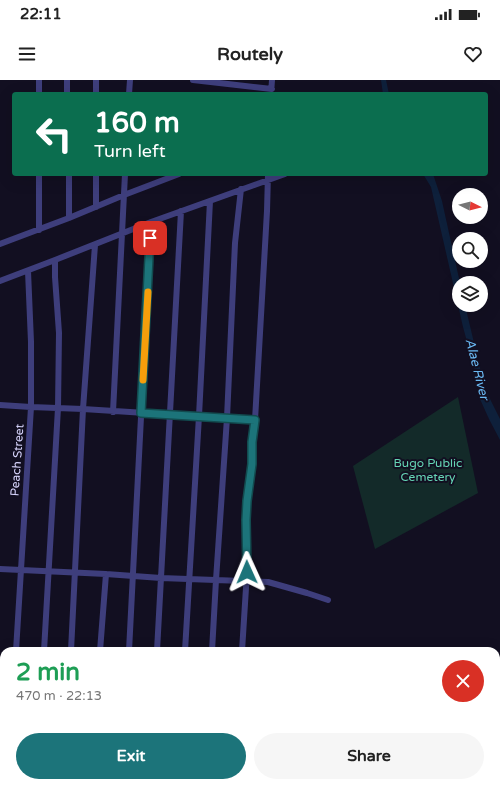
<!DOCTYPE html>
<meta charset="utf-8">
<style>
:root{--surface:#fff;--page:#f6f6f6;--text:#222;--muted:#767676;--accent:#1c747a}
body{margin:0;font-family:"Varela Round",sans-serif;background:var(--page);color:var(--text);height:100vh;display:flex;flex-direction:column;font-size:15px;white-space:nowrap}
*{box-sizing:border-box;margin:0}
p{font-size:13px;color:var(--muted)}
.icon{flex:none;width:22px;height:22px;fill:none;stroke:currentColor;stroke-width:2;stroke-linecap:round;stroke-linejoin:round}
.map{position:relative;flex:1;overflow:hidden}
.sheet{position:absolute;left:0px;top:567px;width:500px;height:140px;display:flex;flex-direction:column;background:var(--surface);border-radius:12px 12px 0 0;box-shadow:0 4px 16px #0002}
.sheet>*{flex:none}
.hud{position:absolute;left:12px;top:12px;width:476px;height:84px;border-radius:4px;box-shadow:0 4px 16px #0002;background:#0b6e4f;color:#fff;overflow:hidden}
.needle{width:26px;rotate:96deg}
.tools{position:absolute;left:452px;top:108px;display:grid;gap:8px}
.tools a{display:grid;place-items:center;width:36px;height:36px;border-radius:50%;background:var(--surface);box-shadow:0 4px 16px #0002;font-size:20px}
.pin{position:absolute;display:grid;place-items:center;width:34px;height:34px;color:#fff;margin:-17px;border-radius:8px;box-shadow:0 2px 6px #0006}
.me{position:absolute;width:44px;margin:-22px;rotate:359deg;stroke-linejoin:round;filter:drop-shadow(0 0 3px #0008)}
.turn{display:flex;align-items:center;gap:14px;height:84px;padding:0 16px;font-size:18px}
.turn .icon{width:52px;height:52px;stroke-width:2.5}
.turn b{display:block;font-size:28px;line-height:34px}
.round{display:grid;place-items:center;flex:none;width:42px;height:42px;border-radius:21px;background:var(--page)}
.summary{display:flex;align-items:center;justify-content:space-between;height:68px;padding:0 16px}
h1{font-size:24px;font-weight:800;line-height:30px;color:#1e9e55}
.action{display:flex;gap:8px;margin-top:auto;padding:8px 16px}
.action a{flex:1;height:46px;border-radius:24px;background:var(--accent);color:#fff;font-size:16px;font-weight:800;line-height:46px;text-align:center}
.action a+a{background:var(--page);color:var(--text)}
.status{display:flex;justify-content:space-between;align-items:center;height:28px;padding:0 20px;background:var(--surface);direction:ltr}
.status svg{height:11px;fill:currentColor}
header{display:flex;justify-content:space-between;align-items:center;height:52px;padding:0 16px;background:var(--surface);font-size:18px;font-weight:800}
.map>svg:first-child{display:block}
</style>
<div class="status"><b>22:11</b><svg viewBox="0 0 49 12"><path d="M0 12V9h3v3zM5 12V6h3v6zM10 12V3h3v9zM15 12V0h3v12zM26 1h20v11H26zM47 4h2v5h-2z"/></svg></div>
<header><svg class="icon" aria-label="menu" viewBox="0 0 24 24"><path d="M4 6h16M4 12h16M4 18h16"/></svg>Routely<svg class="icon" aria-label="heart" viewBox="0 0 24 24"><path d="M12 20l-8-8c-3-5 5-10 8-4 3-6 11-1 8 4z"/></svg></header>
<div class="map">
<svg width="500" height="707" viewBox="0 0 500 707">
<rect width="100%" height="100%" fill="#120f21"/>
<path fill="#132a29" d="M458 317 478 413 375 469 353 386Z"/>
<path fill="#0e203b" d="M381 0H386L389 14H383Z
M423 94H433L442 121 460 203H459V225H465L485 309 500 339V360L489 339 480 319 476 294 463 247 431 107Z
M306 703H347L331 707H296Z"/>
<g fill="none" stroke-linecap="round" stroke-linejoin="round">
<path stroke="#3e3e7c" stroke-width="6" d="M67 0V14
M96 0V14
M193 0 272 9
M39 14V0
M129 14 130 0
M271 14 272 0
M39 94V150
M69 94V138
M96 94V127
M0 164 69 138 124 115 179 94
M0 201 55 180 151 142 285 94
M0 325 31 327 83 329 255 340
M113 332 125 94
M0 489 106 494 161 498 268 502 307 513 328 520
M16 571 31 327V262L28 191
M44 571 58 328 59 253 55 197V180
M71 571 83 329 95 165
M100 571 106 494
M129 571 151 142
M157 571 181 131
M185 571 199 336 210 121
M212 571 216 500 227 338 235 163 241 109
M242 571 247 492 246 439 247 421 252 384V362L255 340 267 131 268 94
M0 674H4
M0 701 4 702
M10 703 39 707
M244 703 251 704"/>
</g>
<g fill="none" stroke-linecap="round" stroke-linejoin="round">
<defs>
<path id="route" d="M150 158 141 333 255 340 252 362V384L247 421 246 440 247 492"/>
</defs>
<use href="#route" stroke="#124b4f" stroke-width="10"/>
<use href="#route" stroke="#1c747a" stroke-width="7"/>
<path stroke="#f59e0b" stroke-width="7" d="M143 300 148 212"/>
</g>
<g text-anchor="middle" stroke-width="4" stroke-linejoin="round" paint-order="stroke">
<g font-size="12" fill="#d6d3fb" stroke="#120f21">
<text transform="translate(17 380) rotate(-86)" y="4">Peach Street</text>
</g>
<g font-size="12" fill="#65d5b5" stroke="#120f21">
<text x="428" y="387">Bugo Public<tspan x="428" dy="14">Cemetery</tspan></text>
</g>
<g font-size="13" font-style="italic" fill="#6ab8f2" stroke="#120f21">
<text transform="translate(478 289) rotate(76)" y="5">Alae River</text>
</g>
</g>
</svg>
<div class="tools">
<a><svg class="needle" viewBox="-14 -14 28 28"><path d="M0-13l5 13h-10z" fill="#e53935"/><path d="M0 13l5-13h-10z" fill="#767676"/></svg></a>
<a><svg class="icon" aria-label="search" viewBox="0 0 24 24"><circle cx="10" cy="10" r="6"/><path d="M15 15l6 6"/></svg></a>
<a><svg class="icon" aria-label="layers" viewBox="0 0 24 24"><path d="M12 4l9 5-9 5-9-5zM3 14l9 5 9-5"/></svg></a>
</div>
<div class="pin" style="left:150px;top:158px;background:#d93025"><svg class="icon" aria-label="arrive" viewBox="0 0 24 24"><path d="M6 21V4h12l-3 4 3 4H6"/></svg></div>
<svg class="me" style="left:247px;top:492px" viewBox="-20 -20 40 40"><path d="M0-17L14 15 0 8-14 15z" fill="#1c747a" stroke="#fff" stroke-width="4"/></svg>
<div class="hud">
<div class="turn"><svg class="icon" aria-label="left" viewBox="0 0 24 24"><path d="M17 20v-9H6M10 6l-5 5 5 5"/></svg><div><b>160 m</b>Turn left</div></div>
</div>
<section class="sheet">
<div class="summary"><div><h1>2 min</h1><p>470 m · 22:13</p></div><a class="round" style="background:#d93025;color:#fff"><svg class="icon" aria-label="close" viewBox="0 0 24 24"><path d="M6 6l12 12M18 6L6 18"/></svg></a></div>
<div class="action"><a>Exit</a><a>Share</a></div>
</section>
</div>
